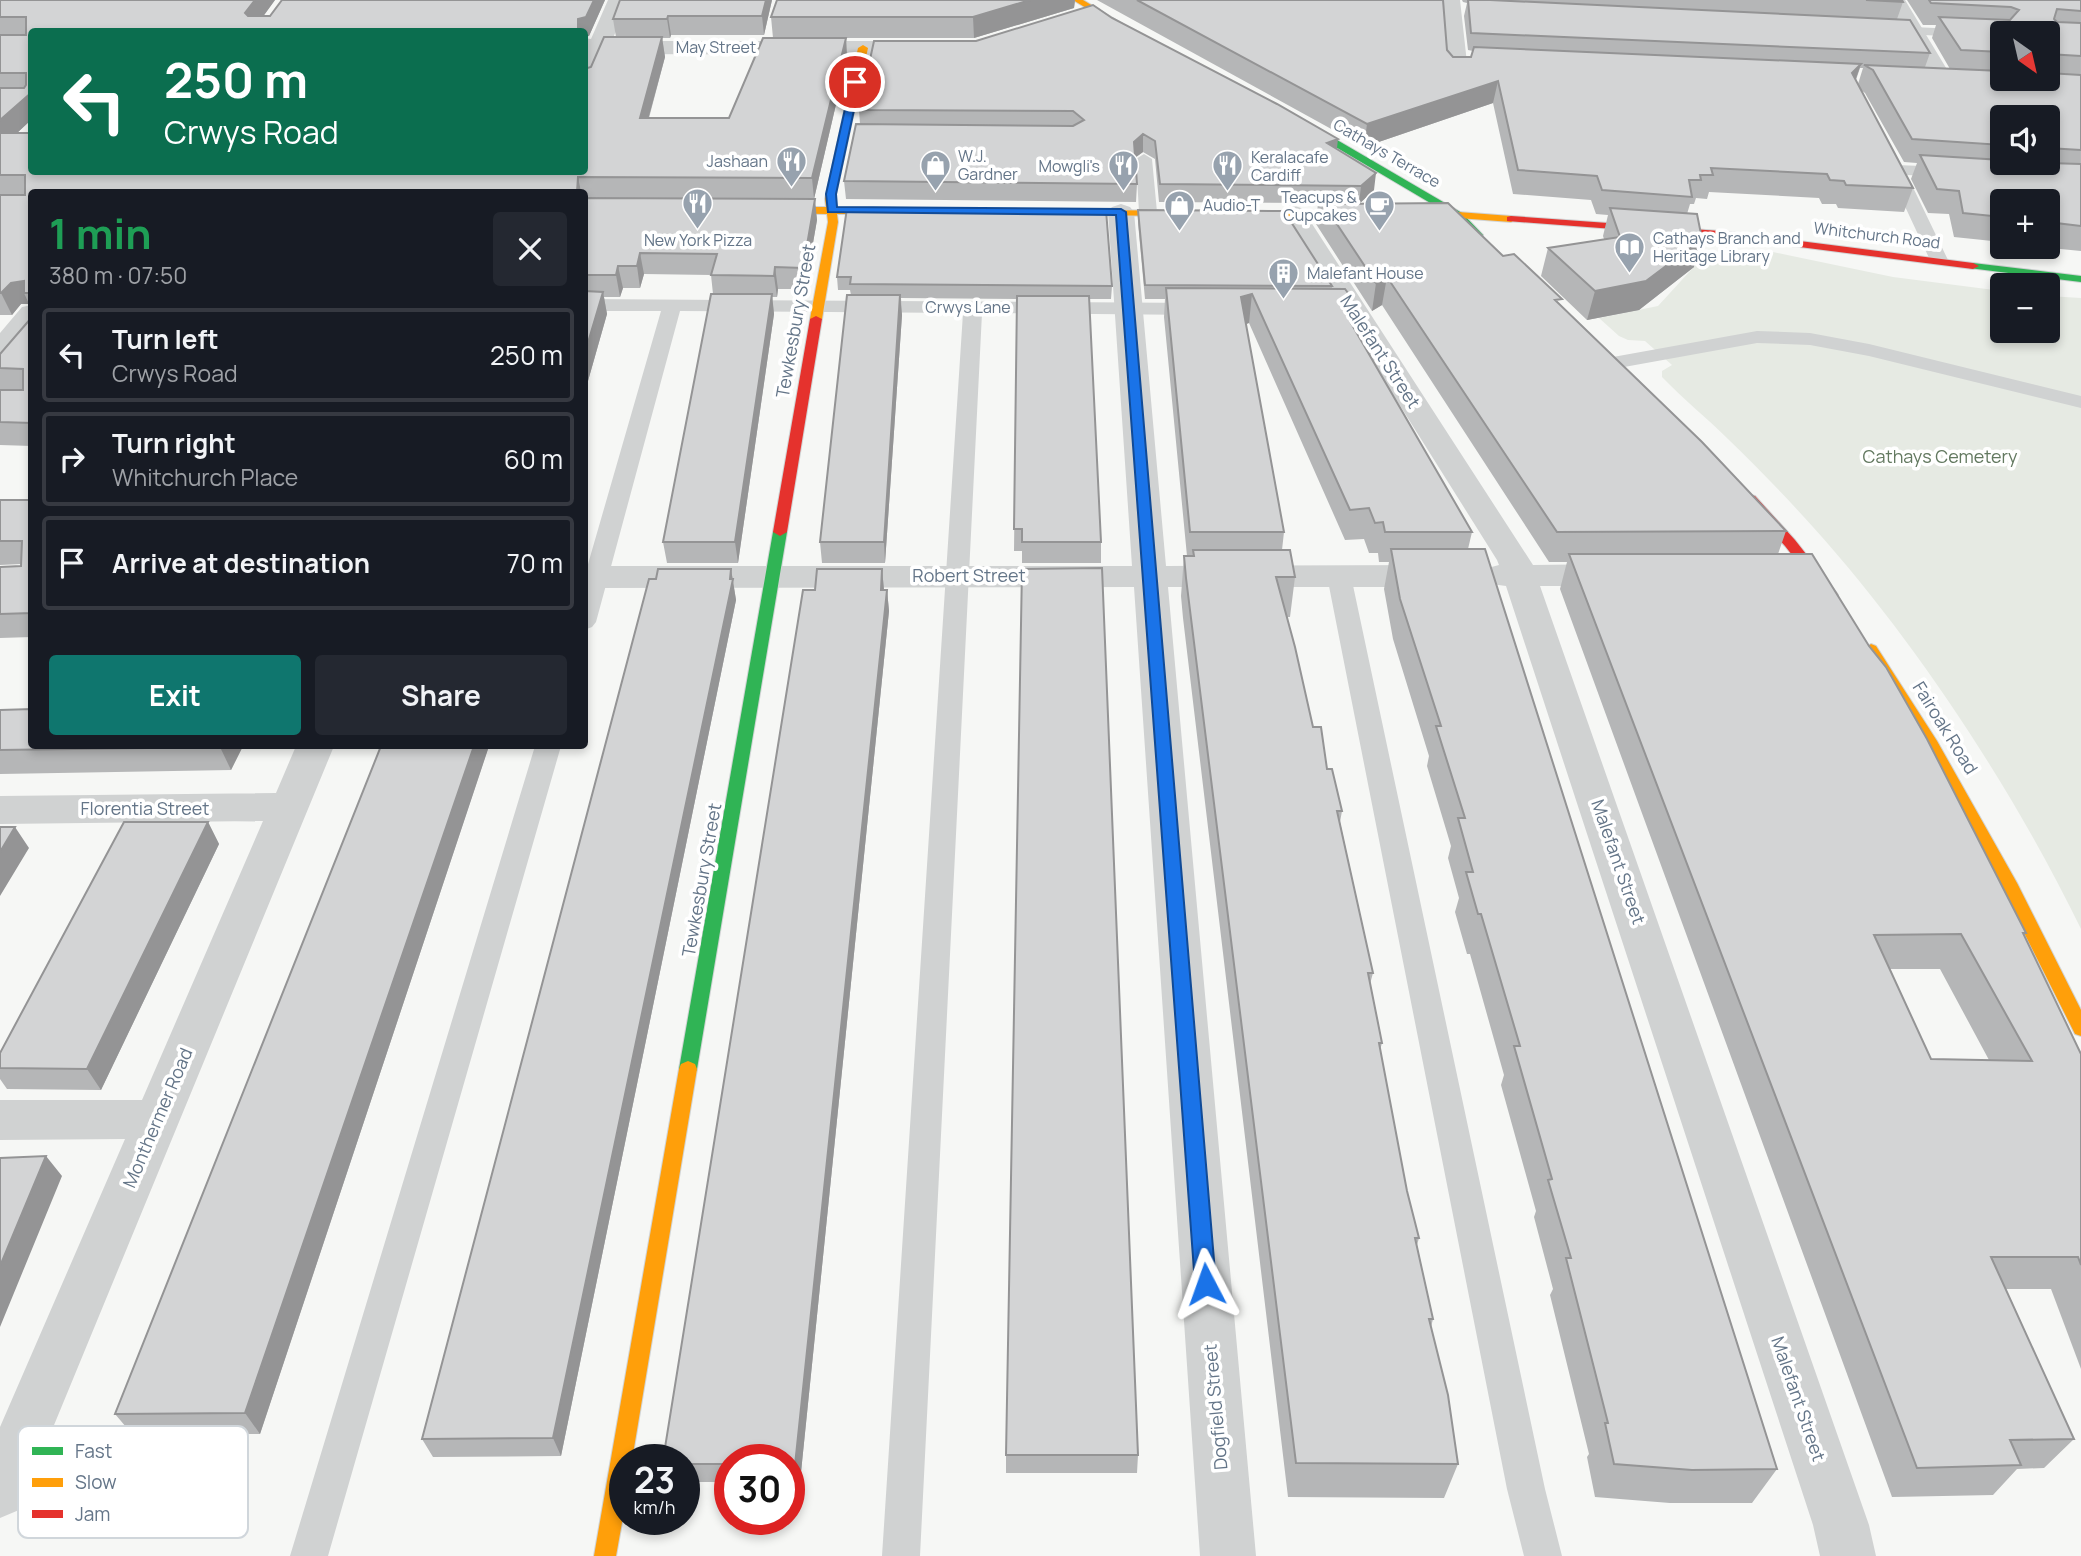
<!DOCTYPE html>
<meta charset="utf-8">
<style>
:root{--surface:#171b24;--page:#242831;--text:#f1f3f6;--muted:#9ea1a6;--line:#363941;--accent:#0f766e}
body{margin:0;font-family:Manrope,sans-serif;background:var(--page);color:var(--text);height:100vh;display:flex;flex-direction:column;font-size:26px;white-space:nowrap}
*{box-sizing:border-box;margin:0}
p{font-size:23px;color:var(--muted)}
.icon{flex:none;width:38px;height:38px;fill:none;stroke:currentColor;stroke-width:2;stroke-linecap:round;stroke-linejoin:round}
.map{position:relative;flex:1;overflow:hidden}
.side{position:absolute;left:28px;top:189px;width:560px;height:560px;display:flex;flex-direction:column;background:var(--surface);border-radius:7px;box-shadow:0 4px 10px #0003}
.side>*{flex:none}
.banner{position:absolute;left:28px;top:28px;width:560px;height:147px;border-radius:7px;box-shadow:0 4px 10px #0003;background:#0b6e4f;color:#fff;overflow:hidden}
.needle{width:46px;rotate:146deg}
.fabs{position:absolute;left:1990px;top:21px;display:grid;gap:14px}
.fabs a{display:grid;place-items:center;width:70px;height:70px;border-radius:7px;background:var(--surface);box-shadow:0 4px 10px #0003;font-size:35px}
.speed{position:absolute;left:609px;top:1444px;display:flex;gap:14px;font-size:35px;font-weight:700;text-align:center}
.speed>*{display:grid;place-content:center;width:91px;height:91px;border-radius:50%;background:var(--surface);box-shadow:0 4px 10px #0003;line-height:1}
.speed small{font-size:18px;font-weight:400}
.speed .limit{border:10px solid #d22;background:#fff;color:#111}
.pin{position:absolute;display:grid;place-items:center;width:60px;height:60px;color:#fff;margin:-30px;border:4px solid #fff;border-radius:50%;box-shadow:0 2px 7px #0007}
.me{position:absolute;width:77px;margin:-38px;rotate:356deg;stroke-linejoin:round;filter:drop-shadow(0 0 5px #0008)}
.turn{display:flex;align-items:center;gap:24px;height:147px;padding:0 21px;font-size:32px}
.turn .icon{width:91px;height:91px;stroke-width:2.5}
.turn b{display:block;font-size:49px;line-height:60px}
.round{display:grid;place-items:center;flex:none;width:74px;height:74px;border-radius:7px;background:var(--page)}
.head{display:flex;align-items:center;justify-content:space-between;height:119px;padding:0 21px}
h1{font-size:42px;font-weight:700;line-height:52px;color:#1e9e55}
.action{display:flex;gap:14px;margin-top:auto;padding:14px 21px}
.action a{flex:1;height:80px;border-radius:7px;background:var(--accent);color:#fff;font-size:28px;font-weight:700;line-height:80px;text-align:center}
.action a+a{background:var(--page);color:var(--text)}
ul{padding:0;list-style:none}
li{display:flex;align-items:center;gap:21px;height:94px;margin:0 14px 10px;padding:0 7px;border:4px solid var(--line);border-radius:7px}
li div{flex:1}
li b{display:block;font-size:26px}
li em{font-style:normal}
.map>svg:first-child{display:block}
</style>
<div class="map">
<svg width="2081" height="1556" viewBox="0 0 2081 1556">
<rect width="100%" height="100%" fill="#f6f7f5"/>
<path fill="#e6eae3" d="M1768 251 1893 277 2002 291V331H2048V296L2081 298V929C2014 791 1915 640 1813 527 1786 497 1757 467 1728 439 1707 418 1683 399 1662 377V371L1672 365 1645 341 1628 340 1619 336 1599 318 1658 306 1702 258 1767 264Z"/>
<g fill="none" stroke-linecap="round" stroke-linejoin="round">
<defs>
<path id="fast" d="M1290 116H1296L1462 213 1483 235 1474 237 1454 217 1290 120Z
M1973 263 2081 276V282L1969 268V264Z
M780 528 787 532 697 1069 695 1074 688 1077 681 1074 679 1069 773 532Z"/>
<path id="slow" d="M1073 0H1083L1136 32 1129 34Z
M863 45 868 48 835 199 836 207 899 208 904 211 899 214H837L838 222 822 319 816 322 810 319 828 222 827 214 764 213 759 210 764 207H826L825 199 858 48Z
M1050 210 1458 212 1511 216 1516 219 1511 222 1458 218 1054 215 1049 212Z
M1871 644 1876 646 1937 741 2017 883 2081 1010V1036L2075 1034 1975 835 1922 743 1864 649Z
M688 1061 695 1064 697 1069 632 1460H625V1506L616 1556H594L679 1069 681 1064Z"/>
<path id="jam" d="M1511 216 1720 231 1973 263 1979 266 1973 269 1720 237 1507 221V217Z
M816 316 822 319 787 532 780 536 773 532 810 319Z
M1750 495 1755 496 1795 540 1836 592 1838 595 1836 598H1826L1785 546 1745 502V496Z"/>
</defs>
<use href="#fast" stroke="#d1d4d5" stroke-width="2"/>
<use href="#slow" stroke="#d1d4d5" stroke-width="2"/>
<use href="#jam" stroke="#d1d4d5" stroke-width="2"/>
<path fill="#d0d2d2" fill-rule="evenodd" d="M1890 26 2002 31 2008 33H2002V39L1885 33 1883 30Z
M1144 154 1152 159 1157 212 1148 217 1139 212 1136 159Z
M1896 165 1948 167 1956 172 1948 177 1907 175 1948 260 1945 264H1933L1930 260 1888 170Z
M584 299 1200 303 1210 309 1200 315 982 313 920 1556H882L963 313 680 311 596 622 592 627 584 630V578L661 311H584Z
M1757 331 1810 333 1869 344 2081 396V408L1869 356 1810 345 1757 343 1613 369 1606 367 1603 363 1606 359 1613 357Z
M1339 569 1347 571 1351 576 1545 1489 1562 1556H1524L1507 1489 1327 576 1331 571Z
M535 746H561L328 1556H290Z"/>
<path fill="#d0d2d2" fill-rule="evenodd" d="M608 0H628L612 41H902L910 43 913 48 910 53 902 55 606 54 592 86 584 88V38L591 39Z
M1440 0H1460L1468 72 1465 77H1449L1446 72Z
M1885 0H1905L1954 81 1951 86H1935Z
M1121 204 1130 207 1134 212 1166 566 1439 565 1451 569 1456 576 1451 583 1439 587H1168L1256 1556H1200L1134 587 584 588V566H1132L1108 212 1112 207Z
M1292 205 1301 208 1305 213 1533 565 1614 564 1626 568 1631 575 1626 582 1614 586H1540L1869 1525 1876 1556H1820L1813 1525 1506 586 1484 583 1479 576 1484 569 1499 565 1497 560 1279 213 1283 208Z
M32 305V331L10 357 0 360V333L22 307Z
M296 746H334L19 1510 0 1518V1427L125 1139 0 1140V1100H142L263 821 0 824V796L276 793Z"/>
<use href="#fast" fill="#30b455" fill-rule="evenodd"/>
<use href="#slow" fill="#ff9f0a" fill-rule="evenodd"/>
<use href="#jam" fill="#e5322d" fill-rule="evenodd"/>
</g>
<path fill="#b5b6b7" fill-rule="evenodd" d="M0 0H275L263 16H270L282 0H605L589 36 32 32V119L17 133 32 172H540L539 173 552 174 584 172 591 67 616 37 613 19 620 0H772L764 35H671L670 38H662L665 57 649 118H729L773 38 771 17 777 0H1075L1074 8 974 38H846L847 57 814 199 817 220 805 289H778L777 297H772L774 314 738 563H667L663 542 713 294 711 275 644 274 640 288H623L620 297H604L607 314 584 395V192H32V308L29 304H21L12 315H0Z
M1097 0H1443L1447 50 1453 57H1471L1473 51 1468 50 1464 16 1467 3 1463 2 1462 0H1902L1903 2 1897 19 1930 53 1925 67 1950 69 1932 38 1936 25H1923L1907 0H2081V251L2040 247H2048V201H2002V242L1954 237 1949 214 1928 213 1911 179 1917 163 1904 162 1865 93 1861 90 1913 188 1904 212 1838 208 1836 204H1822L1819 198 1709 192 1707 199 1696 198 1694 204H1690L1687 214 1694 267 1639 310 1587 320 1541 276 1548 248 1604 239 1603 236 1608 215 1596 214 1591 200 1513 194 1493 103 1364 147ZM2002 33H2048V79H2002ZM1860 68H1863L1858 84 1856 80ZM2002 117H2048V163H2002Z
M1112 18 1337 150 1374 190 1359 204 1503 256 1560 304 1786 531 1778 554 2026 933 2024 936 2081 1054V1369L2051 1289H2006L2074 1439 2044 1468 2017 1469 1993 1495 1892 1497 1560 589 1567 562H1549L1382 305 1372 311 1316 224 1318 203 1159 202 1155 159 1143 152 1135 158 1137 184 1136 202 846 199 844 181 860 124 859 110 976 41ZM1890 969H1940L1989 1060 1931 1059Z
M1138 210 1332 286V289L1351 297 1348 318 1472 532 1468 549 1777 1469 1752 1503H1670L1595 1497 1587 1457 1589 1454 1550 1295 1553 1289 1534 1217 1536 1211 1501 1085 1504 1075 1470 954H1467L1455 912 1459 898 1448 858 1451 846 1427 766 1429 756 1393 639 1384 589 1389 562H1379L1378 553H1369L1364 539 1345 540 1249 323 1246 324 1284 532 1282 550 1295 577 1290 617H1287L1313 727 1342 811 1340 822 1373 973 1370 984 1382 1043 1380 1050 1407 1191 1419 1238 1417 1245 1433 1319 1431 1327 1458 1464 1444 1498 1288 1497 1183 618 1181 596 1184 556H1187L1164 317 1165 299H1145L1138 223Z
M837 277 1112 286 1111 299H1089L1101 542V563H1022V551H1014L1017 299 901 298 902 315 885 563H822L820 542 851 295 850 290H838Z
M32 316V446L0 445V354Z
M0 500H32V637L0 638V567L21 566V564L0 565Z
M731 569 736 600 561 1456 433 1457 422 1439 656 579Z
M882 569 884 590H887L889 611 800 1482H789V1460H730V1482H684V1460L815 590Z
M0 710 32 746H243L231 770 0 774Z
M381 746H489L260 1434H132L115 1414Z
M208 822 219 844 101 1090 7 1089 0 1079V1053Z
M1006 1455H1138L1137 1473H1006Z"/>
<path fill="#949495" d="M255 0H275L252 32 245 13Z
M594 0H605L589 36 584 37V32H578V19Z
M766 0H772L764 35 762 16Z
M1030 0H1075L1074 8 974 38 973 17Z
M668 16 671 35 670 38 667 19Z
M662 37 665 57 643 138 640 118Z
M846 38 847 57 814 199 812 178Z
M1861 64 1853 87 1852 73Z
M1498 81 1493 103 1364 147 1367 124Z
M32 92V119L0 149V120Z
M1143 134V152L1133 159 1134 142Z
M1338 139 1336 157 1327 143Z
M1376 173 1374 190 1359 204 1361 186Z
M578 177 581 192H577Z
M815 199 817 220 805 289 803 268Z
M1702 239 1694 267 1639 310 1587 320 1595 291Z
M640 253 644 274 640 288 637 266Z
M618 266 623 288 620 297 616 275Z
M775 267 778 289 777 297 774 276Z
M1387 277 1382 305 1372 311 1376 283Z
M24 281V293L29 304H21L12 315 1 293 11 283Z
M603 292 607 314 584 395V356Z
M772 294 774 314 738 563 735 542Z
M1252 294 1249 323 1238 327 1241 297Z
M900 295 902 315 885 563 884 542Z
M1351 297 1347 327 1340 304Z
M731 569 736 600 561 1456 553 1438Z
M882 569 884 590H881Z
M887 590 889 611 800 1482 795 1465Z
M221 746H243L231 770 220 747Z
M474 746H489L260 1434 245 1413Z
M208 822 219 844 101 1090 87 1069Z
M15 827 29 848 0 896V852Z
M46 1156 62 1176 0 1327V1266Z"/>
<path fill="#d3d4d5" stroke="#949495" stroke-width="2" fill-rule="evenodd" d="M0 0H255L245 13 248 16H270L282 0H594L586 17 578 19V32H32V92L0 120V88H24L26 85V73H0V35H26V17H0Z
M620 0H766L762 16H668L667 19H613Z
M777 0H1030L973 17H771Z
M1137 0H1443L1447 50 1453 57H1471L1474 47 1861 64 1852 73 1913 188 1846 185 1844 181 1830 180 1827 174 1711 168 1713 175H1700L1701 180H1689L1692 197 1602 190 1597 176 1518 170 1498 81 1367 124Z
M1468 0H1490L1910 20 1930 53 1471 33Z
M1866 0H1902L1903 2Z
M1929 0H2081V11L2057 9 2054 19 2057 22 2081 23V56L2048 54V33H2002V52L1961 50 1939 17 2010 20 2019 10 2011 7 1931 3Z
M1093 5 1112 18 1277 104 1338 139 1327 143 1376 173 1361 186 1160 184 1155 141 1143 134 1134 142 1137 184 844 181 856 124 1073 126 1084 120 1073 111 859 110 874 41H976Z
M604 37H662L640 118H729L763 38H846L812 178 578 177 577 192H32V293H24V281L11 283 1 293H0V195H25V175H0V133H32V172H525L552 174 553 172H584V69L591 67Z
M1864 65 2002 71V79H2048V73L2081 75V150L2048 148V117H2002V145L1912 139 1873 70Z
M1920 155 2002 160V163H2048L2081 164V226L2048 222V201H2002V217L1963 213 1959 191 1937 189Z
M1319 197H1340L1332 204 1448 203 1503 256 1514 254 1562 299 1555 300 1702 442 1786 531 1557 532 1387 277 1376 283Z
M584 198 815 199 803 268 775 267 774 276 711 275 717 254 640 253 637 266H618L616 275H584Z
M847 208 1106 210 1112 286 850 284 851 277H837Z
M1610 208 1697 214 1702 239 1646 281 1595 291 1548 248 1620 237Z
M1138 210 1284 211 1332 286 1145 285Z
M1166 288 1345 289 1351 297 1340 304 1472 532H1385L1383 522 1375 523 1369 508 1350 510 1252 294 1241 297 1284 532H1190Z
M584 291 603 292 584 356Z
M711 294H772L735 542H663Z
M847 295H900L884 542H820Z
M1017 296H1089L1101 542H1022V529H1014Z
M32 317V423L0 422V390H23V369L0 368V354Z
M0 500H32V613L0 614V567L21 566 22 541H0Z
M1391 549H1485L1777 1469 1692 1470 1614 1464 1605 1423H1608L1566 1258H1571L1548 1180 1552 1179 1514 1046H1520L1481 914H1478L1466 872H1473L1458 818H1465L1436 726H1441L1400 599Z
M1193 550H1290L1295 577H1276L1295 647 1313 727H1321L1327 769H1332L1342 811H1337L1373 973H1368L1382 1043H1379L1407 1191 1419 1238H1415L1433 1319H1429L1448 1395 1458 1464 1296 1463 1186 578 1184 556H1194Z
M1569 554H1812L1869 646 1886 667 1927 739 2026 933H2023L2081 1054V1265L2078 1257H1991L2074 1439 2010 1440 2021 1465 1917 1468ZM1961 934 2032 1061 1931 1059 1874 935Z
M1102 568 1138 1455H1006L1022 569Z
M658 569H731L730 579H733L553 1438 422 1439 649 579H656Z
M817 569H882L881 590H887L795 1465 789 1464V1460H730V1464H684V1460H663L803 590H815Z
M32 709V746H221L220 747 0 750V710Z
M381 746H474L245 1413 115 1414Z
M124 822H208L87 1069 0 1068V1053Z
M0 827H15L0 852Z
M46 1156 0 1266V1158Z"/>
<path fill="#1a73e8" stroke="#114b97" stroke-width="2" d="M855 79 860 82 836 194 837 207 1121 209 1126 212 1216 1284 1213 1290 1206 1293 1198 1290 1195 1284 1116 215 828 212 826 194 851 82Z"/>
<defs>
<symbol id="restaurant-pin" viewBox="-11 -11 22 30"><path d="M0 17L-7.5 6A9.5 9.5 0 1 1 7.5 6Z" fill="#97a2ae" stroke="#fff"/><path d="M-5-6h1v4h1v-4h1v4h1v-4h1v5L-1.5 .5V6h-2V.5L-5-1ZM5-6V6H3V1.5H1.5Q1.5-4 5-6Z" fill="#fff"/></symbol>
<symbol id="shop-pin" viewBox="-11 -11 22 30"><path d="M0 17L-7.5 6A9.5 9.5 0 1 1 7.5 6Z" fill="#97a2ae" stroke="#fff"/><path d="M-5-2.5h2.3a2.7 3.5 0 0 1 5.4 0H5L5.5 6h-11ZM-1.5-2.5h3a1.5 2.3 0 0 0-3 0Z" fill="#fff"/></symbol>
<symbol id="cafe-pin" viewBox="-11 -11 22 30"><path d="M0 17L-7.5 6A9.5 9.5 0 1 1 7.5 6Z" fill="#97a2ae" stroke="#fff"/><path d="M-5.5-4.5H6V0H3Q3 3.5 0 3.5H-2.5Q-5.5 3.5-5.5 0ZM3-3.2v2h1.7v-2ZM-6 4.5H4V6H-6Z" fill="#fff"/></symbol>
<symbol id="library-pin" viewBox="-11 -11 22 30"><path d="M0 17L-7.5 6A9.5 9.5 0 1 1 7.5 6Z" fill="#97a2ae" stroke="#fff"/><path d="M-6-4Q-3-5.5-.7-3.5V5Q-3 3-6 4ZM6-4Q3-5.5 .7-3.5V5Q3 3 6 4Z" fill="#fff"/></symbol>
<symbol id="building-pin" viewBox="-11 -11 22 30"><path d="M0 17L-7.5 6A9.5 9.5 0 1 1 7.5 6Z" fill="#97a2ae" stroke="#fff"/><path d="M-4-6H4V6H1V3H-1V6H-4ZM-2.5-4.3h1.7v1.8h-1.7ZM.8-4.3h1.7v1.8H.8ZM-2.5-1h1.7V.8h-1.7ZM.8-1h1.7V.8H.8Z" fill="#fff"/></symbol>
</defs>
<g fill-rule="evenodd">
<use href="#restaurant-pin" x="774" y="144" width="35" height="47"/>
<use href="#shop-pin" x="918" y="148" width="35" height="47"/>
<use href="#restaurant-pin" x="1106" y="148" width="35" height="47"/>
<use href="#restaurant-pin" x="1210" y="148" width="35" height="47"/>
<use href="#restaurant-pin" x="680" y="186" width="35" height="47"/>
<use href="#shop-pin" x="1162" y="188" width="35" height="47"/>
<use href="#cafe-pin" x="1362" y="188" width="35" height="47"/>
<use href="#library-pin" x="1612" y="230" width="35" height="47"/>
<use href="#building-pin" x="1266" y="256" width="35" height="47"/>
</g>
<g text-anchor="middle" stroke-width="7" stroke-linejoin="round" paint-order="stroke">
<g font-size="16" fill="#647588" stroke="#fff">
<text x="716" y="53">May Street</text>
<text transform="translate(1387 153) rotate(30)" y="6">Cathays Terrace</text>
<text transform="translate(1877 235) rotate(7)" y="6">Whitchurch Road</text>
<text x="968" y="313">Crwys Lane</text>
</g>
<g font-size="16" fill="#647588" stroke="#fff" text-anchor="start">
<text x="958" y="162">W.J.<tspan x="958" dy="18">Gardner</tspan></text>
<text x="1251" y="163">Keralacafe<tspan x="1251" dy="18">Cardiff</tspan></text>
<text x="768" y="167" text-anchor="end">Jashaan</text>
<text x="1100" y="172" text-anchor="end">Mowgli's</text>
<text x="1357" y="203" text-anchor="end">Teacups &amp;<tspan x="1357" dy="18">Cupcakes</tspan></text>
<text x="1203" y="211">Audio-T</text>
<text x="1653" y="244">Cathays Branch and<tspan x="1653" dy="18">Heritage Library</tspan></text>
<text x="698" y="246" text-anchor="middle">New York Pizza</text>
<text x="1307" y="279">Malefant House</text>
</g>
<g font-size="18" fill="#647588" stroke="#fff">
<text transform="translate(796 321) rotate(-80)" y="6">Tewkesbury Street</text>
<text transform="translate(1380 352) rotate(57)" y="6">Malefant Street</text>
<text x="969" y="582">Robert Street</text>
<text transform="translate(1945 728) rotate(58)" y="6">Fairoak Road</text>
<text x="145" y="815">Florentia Street</text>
<text transform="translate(1618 862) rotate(71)" y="6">Malefant Street</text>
<text transform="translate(702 880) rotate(-80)" y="6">Tewkesbury Street</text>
<text transform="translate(158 1118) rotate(-67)" y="6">Monthermer Road</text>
<text transform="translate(1798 1399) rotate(71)" y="6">Malefant Street</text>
<text transform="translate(1216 1407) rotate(-95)" y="6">Dogfield Street</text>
</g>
<g font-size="18" fill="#637960" stroke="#fff">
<text x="1940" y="463">Cathays Cemetery</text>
</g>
</g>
<rect x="18" y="1426" width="230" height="112" rx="10" fill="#fff" stroke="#d0d6db" stroke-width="2"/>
<rect x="32" y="1447" width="31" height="8" fill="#30b455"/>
<rect x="32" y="1478" width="31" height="9" fill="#ff9f0a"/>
<rect x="32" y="1510" width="31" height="8" fill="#e5322d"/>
<g font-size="19" fill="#647588">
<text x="75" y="1458">Fast</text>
<text x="75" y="1489">Slow</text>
<text x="75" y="1521">Jam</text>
</g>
</svg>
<div class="fabs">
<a><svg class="needle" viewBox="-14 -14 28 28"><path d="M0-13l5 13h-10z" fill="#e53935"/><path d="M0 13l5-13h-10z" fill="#9ea1a6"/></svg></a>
<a><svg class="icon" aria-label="sound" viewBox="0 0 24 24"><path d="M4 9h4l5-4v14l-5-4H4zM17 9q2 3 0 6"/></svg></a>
<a>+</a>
<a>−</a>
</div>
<div class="speed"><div>23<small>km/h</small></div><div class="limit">30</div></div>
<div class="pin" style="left:855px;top:82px;background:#d93025"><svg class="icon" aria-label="arrive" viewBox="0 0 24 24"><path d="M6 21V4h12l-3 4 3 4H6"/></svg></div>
<svg class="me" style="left:1206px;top:1284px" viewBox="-20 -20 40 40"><path d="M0-17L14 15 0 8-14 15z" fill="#1a73e8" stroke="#fff" stroke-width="4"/></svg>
<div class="banner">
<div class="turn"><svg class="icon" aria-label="left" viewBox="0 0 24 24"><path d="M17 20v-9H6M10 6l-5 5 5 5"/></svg><div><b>250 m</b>Crwys Road</div></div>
</div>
<section class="side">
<div class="head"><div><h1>1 min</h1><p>380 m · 07:50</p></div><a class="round"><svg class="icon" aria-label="close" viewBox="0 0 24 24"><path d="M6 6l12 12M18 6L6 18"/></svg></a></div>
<ul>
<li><svg class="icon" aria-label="left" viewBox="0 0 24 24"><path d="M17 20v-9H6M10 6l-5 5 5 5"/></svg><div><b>Turn left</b><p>Crwys Road</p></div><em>250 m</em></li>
<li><svg class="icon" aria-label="right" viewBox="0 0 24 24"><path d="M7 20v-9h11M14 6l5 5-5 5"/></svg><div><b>Turn right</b><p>Whitchurch Place</p></div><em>60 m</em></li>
<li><svg class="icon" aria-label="arrive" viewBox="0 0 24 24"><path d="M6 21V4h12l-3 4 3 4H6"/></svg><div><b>Arrive at destination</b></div><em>70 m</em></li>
</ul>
<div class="action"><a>Exit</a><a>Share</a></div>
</section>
</div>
